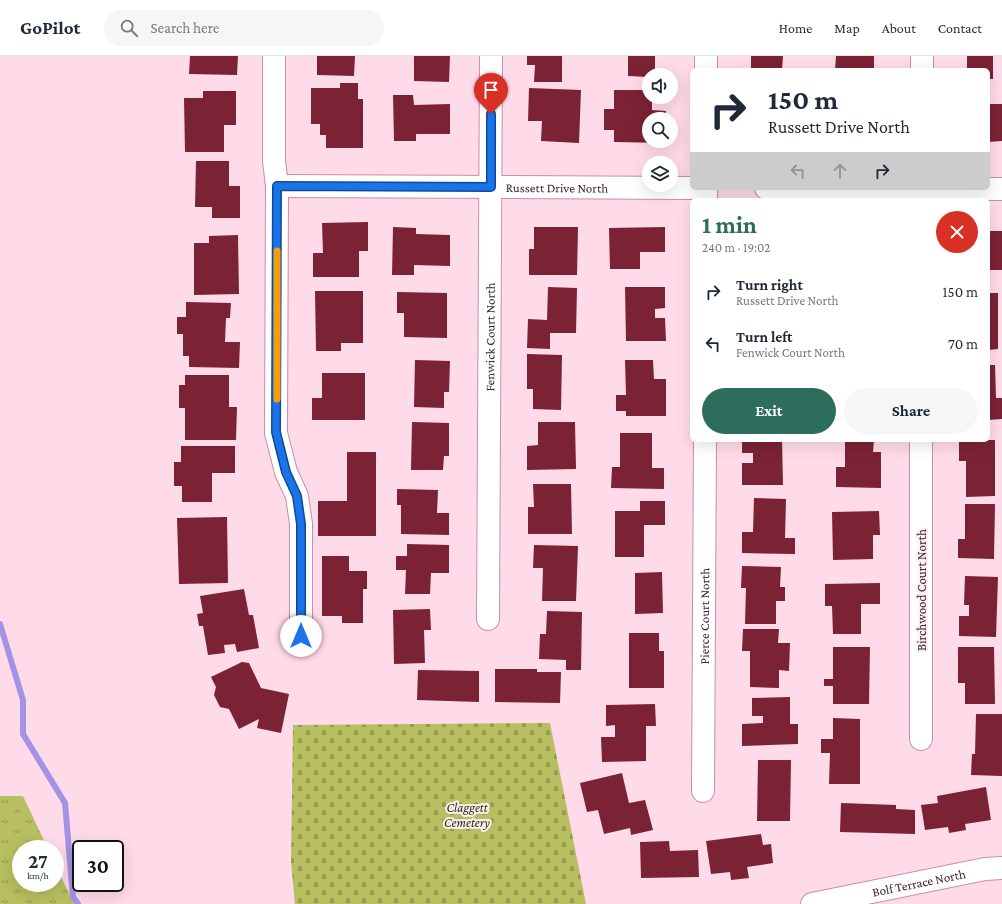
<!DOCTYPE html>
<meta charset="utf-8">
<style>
:root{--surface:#fff;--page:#f6f6f7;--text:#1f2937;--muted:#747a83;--line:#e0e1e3;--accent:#2d6d5c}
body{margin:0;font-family:"Crimson Pro",serif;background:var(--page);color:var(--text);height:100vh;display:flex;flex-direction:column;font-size:15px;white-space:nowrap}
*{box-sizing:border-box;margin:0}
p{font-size:13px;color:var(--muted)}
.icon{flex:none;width:22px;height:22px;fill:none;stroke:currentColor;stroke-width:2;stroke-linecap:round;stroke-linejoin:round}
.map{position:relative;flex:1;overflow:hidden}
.details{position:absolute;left:690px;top:142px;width:300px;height:244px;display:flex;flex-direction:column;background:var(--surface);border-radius:6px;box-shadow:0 4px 16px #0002}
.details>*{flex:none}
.hud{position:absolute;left:690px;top:12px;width:300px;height:122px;border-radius:6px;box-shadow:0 4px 16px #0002;background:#fff;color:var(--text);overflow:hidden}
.buttons{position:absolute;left:642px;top:12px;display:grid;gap:8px}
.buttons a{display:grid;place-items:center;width:36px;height:36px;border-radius:50%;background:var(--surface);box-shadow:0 4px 16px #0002;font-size:20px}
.speed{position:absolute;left:12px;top:784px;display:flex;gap:8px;font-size:20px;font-weight:700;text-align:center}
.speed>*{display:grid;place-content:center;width:52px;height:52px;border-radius:50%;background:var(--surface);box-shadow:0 4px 16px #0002;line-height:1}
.speed small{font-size:10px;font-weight:400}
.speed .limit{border:2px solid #111;border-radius:6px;background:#fff;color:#111}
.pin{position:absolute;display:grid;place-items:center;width:34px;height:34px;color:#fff;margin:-41px -17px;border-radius:50% 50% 50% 0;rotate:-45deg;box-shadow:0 0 4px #0007}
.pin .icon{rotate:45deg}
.me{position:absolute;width:44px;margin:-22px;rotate:0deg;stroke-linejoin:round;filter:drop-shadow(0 0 3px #0008)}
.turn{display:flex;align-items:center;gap:14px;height:84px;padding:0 12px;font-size:18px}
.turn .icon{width:52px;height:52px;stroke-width:2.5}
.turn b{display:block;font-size:28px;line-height:34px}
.lanes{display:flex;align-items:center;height:38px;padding:0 12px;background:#0003;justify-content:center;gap:20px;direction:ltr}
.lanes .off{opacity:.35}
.round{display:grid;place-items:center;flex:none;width:42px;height:42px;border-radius:21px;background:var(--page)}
.headline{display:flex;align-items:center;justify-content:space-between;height:68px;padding:0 12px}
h1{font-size:24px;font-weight:700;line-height:30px;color:var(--accent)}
.action{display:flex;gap:8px;margin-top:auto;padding:8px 12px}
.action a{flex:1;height:46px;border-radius:24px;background:var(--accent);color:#fff;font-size:16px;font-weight:700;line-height:46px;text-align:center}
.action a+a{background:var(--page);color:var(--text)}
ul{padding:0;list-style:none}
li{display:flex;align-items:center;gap:12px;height:52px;padding:0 12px}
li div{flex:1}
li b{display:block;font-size:15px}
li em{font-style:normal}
header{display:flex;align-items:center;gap:24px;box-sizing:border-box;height:56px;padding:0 20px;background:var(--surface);border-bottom:1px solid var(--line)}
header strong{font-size:19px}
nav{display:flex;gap:22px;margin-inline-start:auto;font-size:14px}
.search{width:280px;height:36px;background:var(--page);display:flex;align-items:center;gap:10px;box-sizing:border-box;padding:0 14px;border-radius:22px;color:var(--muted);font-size:15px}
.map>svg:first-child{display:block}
</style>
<header>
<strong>GoPilot</strong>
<div class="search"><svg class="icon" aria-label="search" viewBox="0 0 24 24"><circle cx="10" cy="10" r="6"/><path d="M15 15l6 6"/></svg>Search here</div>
<nav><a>Home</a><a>Map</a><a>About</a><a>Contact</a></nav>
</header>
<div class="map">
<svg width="1002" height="848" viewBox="0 0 1002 848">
<defs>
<pattern id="grass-tufts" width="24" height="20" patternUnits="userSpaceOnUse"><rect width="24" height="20" fill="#b7bf60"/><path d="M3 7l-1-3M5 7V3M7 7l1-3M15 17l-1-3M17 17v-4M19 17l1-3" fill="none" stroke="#969b50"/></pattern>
<pattern id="cemetery-stones" width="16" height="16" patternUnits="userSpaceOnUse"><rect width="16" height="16" fill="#b7bf60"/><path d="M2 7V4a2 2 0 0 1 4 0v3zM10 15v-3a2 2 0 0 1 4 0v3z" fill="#969b50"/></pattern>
</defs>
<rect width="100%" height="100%" fill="#ffdae8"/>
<path fill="url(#grass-tufts)" d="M0 740H23L48 793H21V827H55V808L74 848H0Z"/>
<path fill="url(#cemetery-stones)" d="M550 667 586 848H295L291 806 293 669Z"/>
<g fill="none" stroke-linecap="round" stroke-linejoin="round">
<path stroke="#a492e7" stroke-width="6" d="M0 568 23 644V678L65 747 73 841 78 848"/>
</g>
<path fill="#7b2234" d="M190 0H238L237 19 189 18Z
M317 0H355L354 20 317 19Z
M414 0H450L449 26 414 25Z
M527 0H562V26H534L535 9H527Z
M628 0H655V19H649V21L628 20Z
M751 0H783L782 14H751Z
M836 0H874V14H835Z
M967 0H993V23H988V14H967Z
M340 27H358V43H363V92H326V79H320V68H311V32H340Z
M529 32 581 34 579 87 541 85 542 65H528Z
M614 34H649V41H652V54L666 55V63H649V85H666V87L614 86V74H604V53H614Z
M203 35H236V69H224V96H185L184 42H203Z
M393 39H413L414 49 450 48V78H416V85H394Z
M988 48H1002V85L988 86Z
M196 105H229V130H240V162H212V151H195Z
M368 166V195H359V221H313V197H323L322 167Z
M393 171 416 172V178L450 179V210L414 209V219H392Z
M534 171H578L577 219H529V193H534Z
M665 171V196H640V213H610L609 172Z
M988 175H1002V214H988Z
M238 179 239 238 194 239V187H209V180Z
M548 231 577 232 576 277H550V293L527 292 528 263 547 264Z
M625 231H665V252L655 253V262H665L666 285H626Z
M315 235H363V287H341V295H316Z
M397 236 447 237V282L404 281V257H397Z
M988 237H998V293L988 294Z
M186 246 231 247 230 262H226L225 286H240L239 312 189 311V300H183V278H177V261H186Z
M527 298 562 299 561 354 533 353V333H527Z
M415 304 450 305 449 336H444V352L414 351Z
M625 304H653L654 323H666V360H626V355H616V339H626Z
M988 309H995L996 342H1002V363L988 364Z
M322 317H365V364H312V342H322Z
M185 319H229V351H237L236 384H185V352H179V329H185Z
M412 366 449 367V400H444L443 414H411Z
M538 366H575L576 413 527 414V390L538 389Z
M620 377H652V412H664V433L611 432 612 411H620Z
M742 384H782L783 429H742V407H753V397H742Z
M845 384H874L873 396H881V432L836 431V411H845Z
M959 384H995V440L966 441V405H959Z
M181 390H235V417H212V446H182V430H174V406H181Z
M347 396H376V480H318V445H347Z
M533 428H571L572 478H528V451H534Z
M397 433 438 434 437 457H449V479L401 478V449H397Z
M754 442 786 443 785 482H795V498L742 497V476H753Z
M640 445H665V469H644V501H615V455H640Z
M965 448H995L994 503 958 502V483H965Z
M879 455 880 479H873V503L833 504 832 456Z
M227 461 228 527 179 528 177 462Z
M407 488 449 489V517H431L430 538H405L406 514H396V500H407Z
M534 489 578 490 576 545H542L543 512H533Z
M322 500H349V515H367V533H363V567H342V560H322Z
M742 510 781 511 780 531H785V545H776V568H745L746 532H741Z
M662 516 663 557 635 558V517Z
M965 520 998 521 996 581 959 580V560H969V549H964Z
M880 527V548H861V578H833L832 550H825V528Z
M244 533 249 559H253L259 592 237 596 235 588 224 589 225 597 208 599 203 570H199L197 558 203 557 200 540Z
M430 553 431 574H424L425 607 394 608 393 554Z
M547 555 582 556 581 614H566V604L539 603 540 578H546Z
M743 573H779L778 587H790L789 615 779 614V632L750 631V595H742Z
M629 577H659V595H664V632H629Z
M833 591H870L869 648H833V630H824V623H833Z
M958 591H994L995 648H965V627H958Z
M242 606 249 607 261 632 289 638 281 677 257 672 259 663 239 673 229 653 220 651 214 639 216 631 211 621Z
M495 613H537V616H561L560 647 495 646Z
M418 614 479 615V646L417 644Z
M790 641V668H798V688L742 690V668L763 667V660H752V642Z
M655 648 656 670H646V705L602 706 601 681H615V669L606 670V649Z
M976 658H1002V720L971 719 972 698H975Z
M833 662 860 663V728H829L830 697H821V683H833Z
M758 704H791L790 765H757Z
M622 717 629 747 645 744 653 774 631 779 630 772 604 778 598 754 587 756 580 727Z
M986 731 991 764 965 768 966 774 949 777 948 771 925 774 921 749 938 747 937 740Z
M841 747 896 749V753L915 754V778L840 776Z
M761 778 763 789 771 788 773 807 747 811 749 822 731 824 730 816 711 818 706 785Z
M669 785 670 795 698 794 699 821 641 822 640 786Z"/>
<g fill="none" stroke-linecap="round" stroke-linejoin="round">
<defs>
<g id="minor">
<path d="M274 0V105L277 130 276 377 286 416 297 440 301 468V580"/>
<path d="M706 14V0"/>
<path d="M922 14V0"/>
<path id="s1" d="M277 130 692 132"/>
<path d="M766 132 1002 133"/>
<path d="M706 144V132"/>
<path id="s2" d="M488 563 491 0"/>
<path d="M921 683V384"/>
<path id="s3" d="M703 735 705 384"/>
<path id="s4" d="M812 848 985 813 1002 812"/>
</g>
</defs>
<use href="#minor" stroke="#c88fa6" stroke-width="24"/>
<use href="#minor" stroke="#fff" stroke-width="22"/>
</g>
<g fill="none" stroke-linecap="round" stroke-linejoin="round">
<defs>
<path id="route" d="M301 580V468L297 440 286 416 276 376 277 130 491 131V58"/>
</defs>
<use href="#route" stroke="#114b97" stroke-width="10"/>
<use href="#route" stroke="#1a73e8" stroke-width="7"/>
<path stroke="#f59e0b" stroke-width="7" d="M277 343V195"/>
</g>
<g text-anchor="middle" stroke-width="4" stroke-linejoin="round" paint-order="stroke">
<g font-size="13" fill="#3b252e" stroke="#fceff3">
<text dy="5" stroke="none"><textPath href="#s1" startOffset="280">Russett Drive North</textPath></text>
<text dy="5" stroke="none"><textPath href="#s2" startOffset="282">Fenwick Court North</textPath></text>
<text transform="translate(921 534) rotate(-90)" y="5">Birchwood Court North</text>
<text dy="5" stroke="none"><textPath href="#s3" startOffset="175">Pierce Court North</textPath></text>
<text dy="5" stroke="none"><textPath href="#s4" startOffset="109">Bolf Terrace North</textPath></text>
</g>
<g font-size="13" font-style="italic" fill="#2f3207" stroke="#fceff3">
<text x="467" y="756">Claggett<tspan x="467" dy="15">Cemetery</tspan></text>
</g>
</g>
</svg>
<div class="buttons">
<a><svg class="icon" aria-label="sound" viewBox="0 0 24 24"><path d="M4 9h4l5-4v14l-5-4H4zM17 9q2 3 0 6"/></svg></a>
<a><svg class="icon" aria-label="search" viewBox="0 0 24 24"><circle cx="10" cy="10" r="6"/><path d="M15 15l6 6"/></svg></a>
<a><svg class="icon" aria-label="layers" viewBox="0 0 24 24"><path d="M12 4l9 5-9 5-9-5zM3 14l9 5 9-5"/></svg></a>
</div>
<div class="speed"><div>27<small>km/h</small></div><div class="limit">30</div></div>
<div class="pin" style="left:491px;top:58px;background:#d93025"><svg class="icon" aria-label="arrive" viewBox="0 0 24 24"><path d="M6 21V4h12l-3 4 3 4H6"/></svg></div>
<svg class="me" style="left:301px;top:580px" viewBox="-20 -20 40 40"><circle r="19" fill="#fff"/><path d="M0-13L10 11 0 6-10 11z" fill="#1a73e8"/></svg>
<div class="hud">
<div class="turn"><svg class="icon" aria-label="right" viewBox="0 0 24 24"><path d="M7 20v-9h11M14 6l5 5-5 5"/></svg><div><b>150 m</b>Russett Drive North</div></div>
<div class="lanes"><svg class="icon off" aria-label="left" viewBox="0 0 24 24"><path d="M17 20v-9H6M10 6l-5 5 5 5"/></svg><svg class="icon off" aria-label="ahead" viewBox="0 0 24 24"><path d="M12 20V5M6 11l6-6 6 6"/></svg><svg class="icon" aria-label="right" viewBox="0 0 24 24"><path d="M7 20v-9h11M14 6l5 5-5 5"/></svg></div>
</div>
<section class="details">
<div class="headline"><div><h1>1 min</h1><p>240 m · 19:02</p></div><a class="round" style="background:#d93025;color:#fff"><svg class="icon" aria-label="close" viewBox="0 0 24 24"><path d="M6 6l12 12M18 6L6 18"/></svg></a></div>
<ul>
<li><svg class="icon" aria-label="right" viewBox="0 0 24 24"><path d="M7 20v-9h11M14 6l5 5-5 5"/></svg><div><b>Turn right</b><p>Russett Drive North</p></div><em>150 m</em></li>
<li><svg class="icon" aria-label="left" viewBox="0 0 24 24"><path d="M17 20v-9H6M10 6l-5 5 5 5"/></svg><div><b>Turn left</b><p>Fenwick Court North</p></div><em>70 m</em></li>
</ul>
<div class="action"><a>Exit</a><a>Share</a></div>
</section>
</div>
